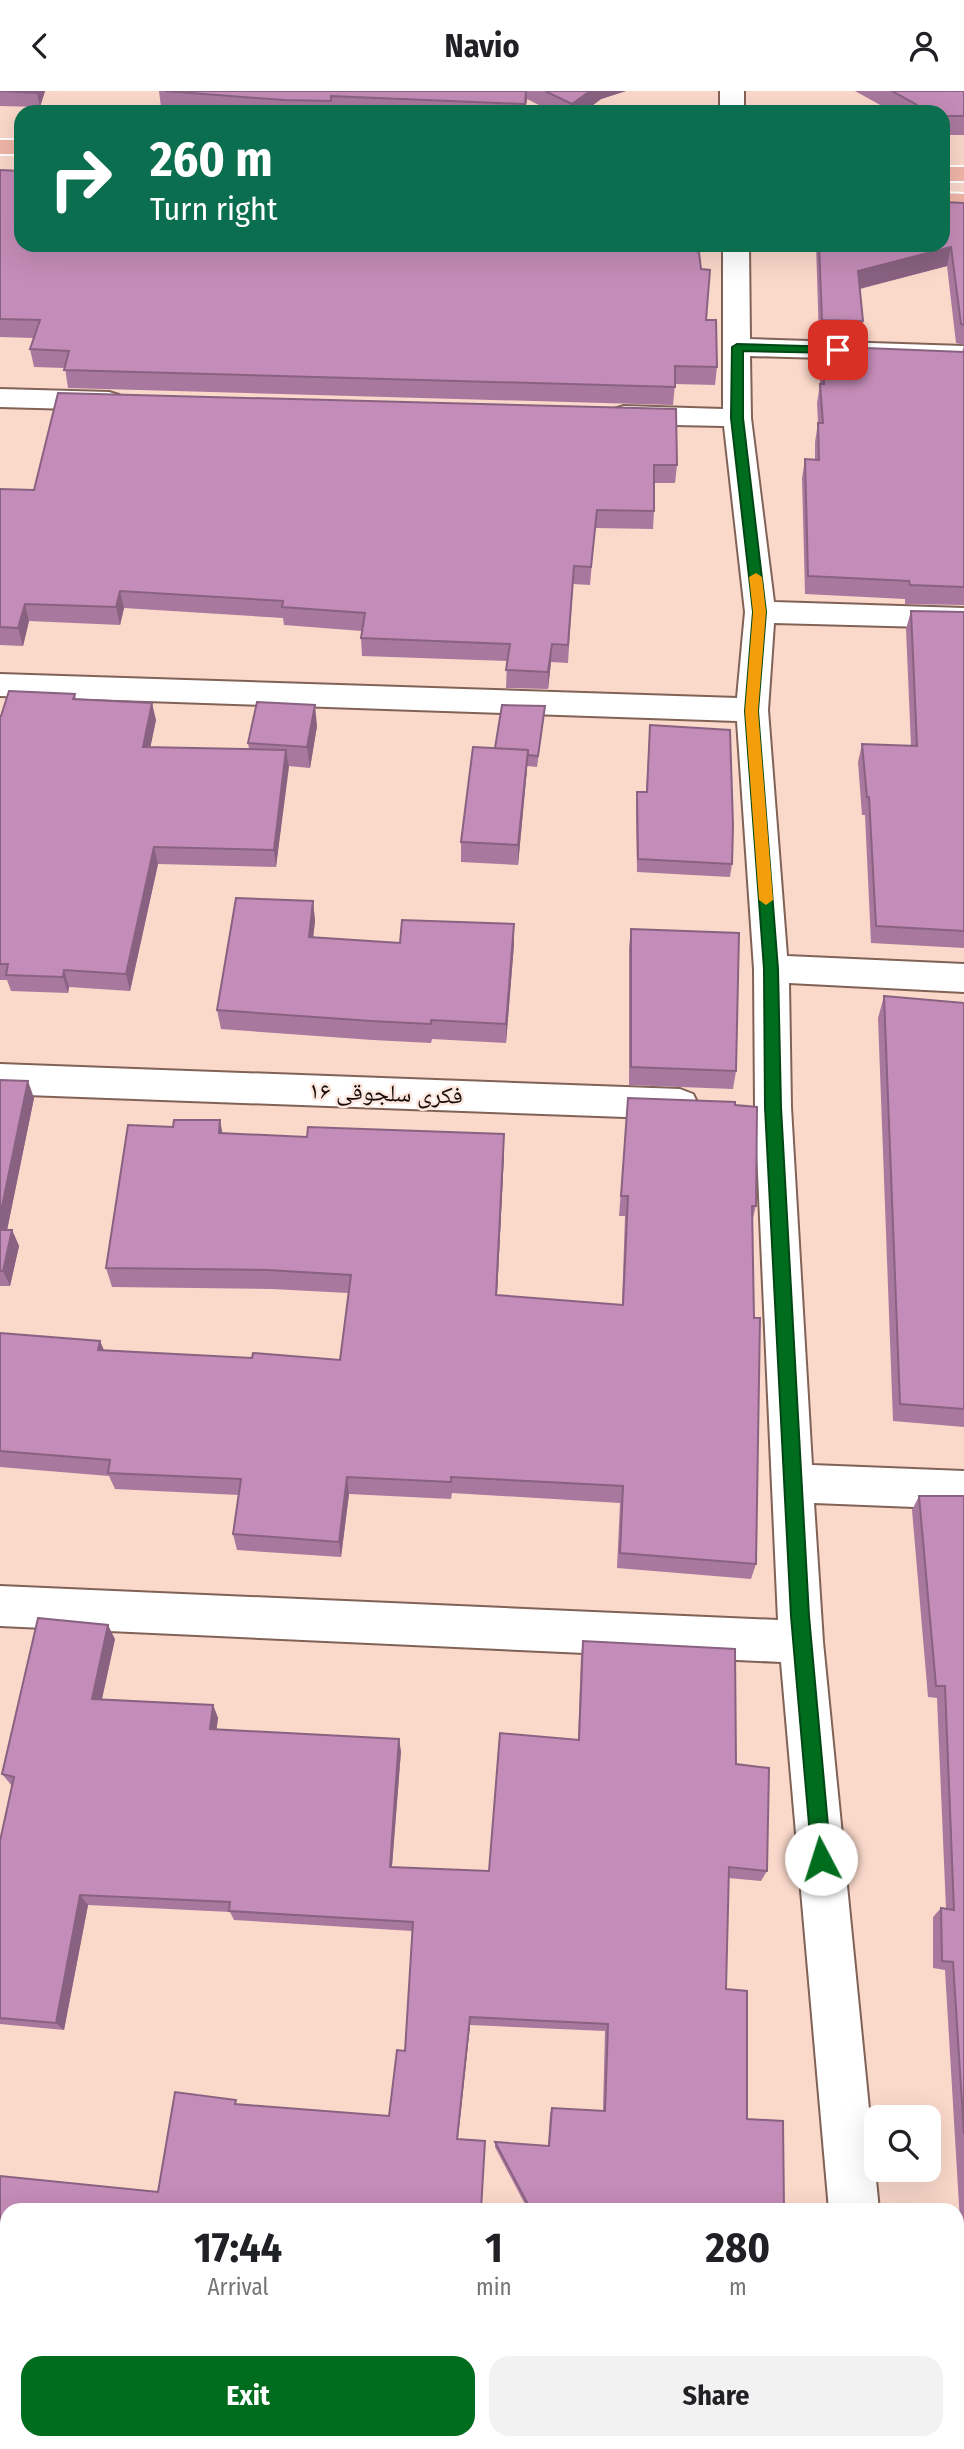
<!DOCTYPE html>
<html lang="en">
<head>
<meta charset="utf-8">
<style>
	body { margin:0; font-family:"Fira Sans Condensed","Noto Naskh Arabic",sans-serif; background:#f2f2f2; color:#202124; height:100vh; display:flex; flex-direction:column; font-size:26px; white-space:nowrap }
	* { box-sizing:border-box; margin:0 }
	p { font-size:23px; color:#757577 }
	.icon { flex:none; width:38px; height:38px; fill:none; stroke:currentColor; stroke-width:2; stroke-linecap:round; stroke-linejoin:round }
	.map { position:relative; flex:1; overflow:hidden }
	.panel { position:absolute; left:0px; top:2112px; width:964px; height:247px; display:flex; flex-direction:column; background:#fff; border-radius:21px 21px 0 0; box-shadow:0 7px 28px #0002 }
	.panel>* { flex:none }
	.banner { position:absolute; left:14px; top:14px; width:936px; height:147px; border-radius:21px; box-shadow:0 7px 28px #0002; background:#0b6e4f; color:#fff; overflow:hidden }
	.tools { position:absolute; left:864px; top:2014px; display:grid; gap:14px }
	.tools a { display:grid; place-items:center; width:77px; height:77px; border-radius:14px; background:#fff; box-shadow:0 7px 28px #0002; font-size:35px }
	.pin { position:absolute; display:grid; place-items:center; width:60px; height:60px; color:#fff; margin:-30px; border-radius:14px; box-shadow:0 4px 10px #0006 }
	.me { position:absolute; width:77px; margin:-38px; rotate:355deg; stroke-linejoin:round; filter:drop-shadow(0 0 5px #0008) }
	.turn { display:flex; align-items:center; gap:24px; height:147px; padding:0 21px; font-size:32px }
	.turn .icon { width:91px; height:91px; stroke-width:2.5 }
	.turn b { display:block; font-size:49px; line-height:60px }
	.eta { display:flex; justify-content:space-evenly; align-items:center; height:119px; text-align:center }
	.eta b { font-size:42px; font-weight:700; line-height:49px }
	.action { display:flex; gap:14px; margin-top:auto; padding:14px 21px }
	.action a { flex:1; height:80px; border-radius:21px; background:#006d1e; color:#fff; font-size:28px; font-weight:700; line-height:80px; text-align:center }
	.action a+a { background:#f2f2f2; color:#202124 }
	header { display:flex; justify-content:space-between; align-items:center; height:91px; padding:0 21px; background:#fff; font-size:32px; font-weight:700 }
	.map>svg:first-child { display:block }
</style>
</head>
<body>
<header><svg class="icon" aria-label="back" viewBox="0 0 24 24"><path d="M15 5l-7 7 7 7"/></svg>Navio<svg class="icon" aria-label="person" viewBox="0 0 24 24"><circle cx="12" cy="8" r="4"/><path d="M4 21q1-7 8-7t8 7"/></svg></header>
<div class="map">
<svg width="964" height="2358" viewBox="0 0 964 2358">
	<rect width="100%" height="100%" fill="#fad8ca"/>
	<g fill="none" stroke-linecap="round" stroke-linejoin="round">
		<g stroke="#806257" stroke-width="4">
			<path id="minor" d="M720,0H744V21H720Z
				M723,154H749L750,248L964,255V271L750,265L751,327L774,511L964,517V537L774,532L768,619L787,865L964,873V901L789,892L791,1016L812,1374L964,1380V1418L814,1412L823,1551L879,2119H829L781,1571L0,1535V1495L778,1529L755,1016L754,878L737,630L0,605V583L737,607L745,521L724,335L624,333L614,330L610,324L614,318L624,315L723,318Z
				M0,298L109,301L119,304L123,310L119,316L109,319L0,316Z
				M0,973L680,998L693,1003L698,1013L693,1023L680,1028L0,1003Z
				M0,2229H7V2281H0Z
				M957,2275L964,2276V2328L957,2327Z
				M846,2352H900V2358H846Z"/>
		</g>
		<g stroke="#fff" stroke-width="4">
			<path id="major" d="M0,49H21V63H0Z
				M943,76H964V90H943Z
				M943,102L964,103V119L943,118Z"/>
		</g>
		<use href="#minor" fill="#fff" fill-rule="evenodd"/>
		<use href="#major" fill="#f0b6a7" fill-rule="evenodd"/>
	</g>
	<path fill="#a9789e" d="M0,0H45L40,16L0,15Z
		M159,0H626L601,8L584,21H553L527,8L525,21H223L161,16Z
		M855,0H964V44H943V21H893Z
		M0,79L706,229L717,276L715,294L675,293L673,314L68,297L65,277L34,276L30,258L33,247L0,246Z
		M964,112V514L905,513V508L805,503L802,387L805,368L815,369V351L818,332L817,312L820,293V270L823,251L866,257L962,261L964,254L956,252L947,175L860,198L863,230L860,249L819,248L816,154H855V158Z
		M58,302L677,374L675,392H654V420L653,438L595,437L590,494L573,493L568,572L551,571L548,598L506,597L507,570L362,565L361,547L362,540L284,534L283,527L124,517L120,534L29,530L23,555L0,554V398L34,399Z
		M911,520L964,521V857L871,852L865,724H862L858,671L862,653L911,655L906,538Z
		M75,603L76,608L156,629L150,656L249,658L248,652L317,635L310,677L288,675L276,776L158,773L130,900L69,896L68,902L11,900L7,889H0V625Z
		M544,626L537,676L527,675L518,774L461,771V751L495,657Z
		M650,634L732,773L730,786L637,781L636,715L637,701H646Z
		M313,810L315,830L313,846L400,852L514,853L506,952L432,948L431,952L373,949L221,938L217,919Z
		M631,838L736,980L733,998L629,994V856Z
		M884,905L964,912V1336L893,1330L878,927Z
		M0,989L34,1007L7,1139H12L19,1155L10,1195H0Z
		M628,1007L735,1014L756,1115L752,1131L756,1473L751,1488L617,1477L620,1412L452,1402L451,1408L349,1403L341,1466L237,1459L233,1443L239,1404L115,1398L109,1385L0,1376V1242L100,1250L104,1259L252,1267L340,1269L348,1202L272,1198L112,1196L106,1177L223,1042L504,1063L497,1204L622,1214L625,1125H619Z
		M919,1405H964V2181H963L945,1879L933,1877V1826L941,1817L946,1818L937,1607L928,1606L912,1419Z
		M115,1548L102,1608L213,1614L218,1627L216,1639L401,1660L392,1776L489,1780L578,1649L581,1564L583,1550L736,1673L767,1780L761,1790L728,1787L726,1898L747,2028L784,2119H528L495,2056V2051L548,2055L550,2023L552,2017L603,2020L605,1940L470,1934L458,2048L481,2119H7V2181H0V2085L158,2101L240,2013L389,2025L405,1960L412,1840L234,1829L230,1821L88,1814L64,1939L0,1933V1750L12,1695L2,1683Z"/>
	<path fill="#896281" d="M37,0H45L40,16L37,2Z
		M526,0L527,8L525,21V13Z
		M590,0H626L601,8L584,21H572V13Z
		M951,156L947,175L854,199L858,180Z
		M120,500L124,517L120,534L116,516Z
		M25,513L29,530L23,555L18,537Z
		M552,553L551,571L548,598V581Z
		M152,612L156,629L147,673L143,656Z
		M315,614L317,635L310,677L307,656Z
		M286,659L289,676L276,776L274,759Z
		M528,659L527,679L518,774V754Z
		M154,756L158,773L130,900L126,883Z
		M313,810L315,830L311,865L309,846Z
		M514,833V853L506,952V933Z
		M64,879L69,896L68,902L63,886Z
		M28,990L34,1007L4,1154L0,1145V1125Z
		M220,1029L224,1050L219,1042Z
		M504,1043V1063L496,1223V1204Z
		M12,1139L19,1155L10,1195L3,1180Z
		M100,1250L107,1268L98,1259Z
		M347,1386L349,1403L341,1466L339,1451Z
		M108,1534L115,1548L99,1621L92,1608Z
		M213,1614L218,1627L215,1651L210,1638Z
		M399,1648L401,1660L391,1786L390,1776Z
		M80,1804L88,1814L64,1939L56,1932Z
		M470,1926V1934L457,2054V2048Z"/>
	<path fill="#c48cb8" stroke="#896281" stroke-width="2" d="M0,0H37V2Z
		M165,0H526L525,13L331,5V10L284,9Z
		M545,0H590L572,13Z
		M892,0H964V25H943V21H918L917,14Z
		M0,79L21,80V154H678L699,161L701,178L710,179L706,229H716L717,276L675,275V296L64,279L69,260L30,258L40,229L0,228Z
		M943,111L964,112V234L961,233L951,156L858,180L863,230L822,229L819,154H855V158L862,154H943Z
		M823,251L866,252V257L964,261V496L910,494L909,490L808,485L805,368L819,369L818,332H823L820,293H824Z
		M58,302L676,318L677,374H654V420L597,419L591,476L574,475L568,554L552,553L548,581L506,579L510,553L361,547L365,522L282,516L283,510L120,500L116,516L25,513L18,537L0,536V398L34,399Z
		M911,520L964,521V840L876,835L869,706H867L862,653L917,655Z
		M9,600L75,603L73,608L152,612L143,656L286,659L274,759L154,756L126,883L64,879L63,886L6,884L8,873H0V625H1Z
		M257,611L315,614L307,656L248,652Z
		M502,614L545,615L538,665L528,664V659L495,657Z
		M650,634L730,639L733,735L732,773L638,768L637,701H647Z
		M473,656L528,659L518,754L461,751Z
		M236,807L313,810L309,846L400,852L402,829L514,833L506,933L431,929V933L371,930L217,919Z
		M631,838L739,842L736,980L631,976Z
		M884,905L964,912V1318L900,1313Z
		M0,989L28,990L0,1125Z
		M628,1007L735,1011V1014L757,1016L756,1115H752L754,1227H760L756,1473L620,1462L623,1395L451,1386V1391L347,1386L339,1451L233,1443L241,1388L108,1382L110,1369L0,1360V1242L100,1250L98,1259L252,1267L253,1262L340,1269L351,1184L268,1179L106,1177L128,1034L173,1036L174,1029H220L219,1042L307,1046L308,1036L504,1043L496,1204L623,1214L628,1105H621Z
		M0,1139H12L3,1180H0Z
		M919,1405H964V2043L953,1871L942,1870L941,1817L954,1819L945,1595H936Z
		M38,1527L108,1534L92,1608L213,1614L210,1638L399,1648L390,1776L489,1780L500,1642L579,1649L583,1550L735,1558L736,1673L769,1677L767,1780L729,1776L726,1898L747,1900V2028L783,2030L784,2119H531L495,2051L549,2055L552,2017L605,2020L608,1933L470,1926L457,2048L485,2050L481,2119H7V2180L0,2179V2085L158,2101L175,2001L236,2009L235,2013L389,2025L397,1959L405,1960L413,1831L229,1820L230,1811L80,1804L56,1932L0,1927V1750L14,1686L2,1683Z"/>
	<path fill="#006d1e" stroke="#004714" stroke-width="2" d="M737,253L838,256L844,259L838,262L743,260V327L766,521L758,620L778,878L781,1016L809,1525L831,1768L828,1774L821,1777L815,1774L812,1768L791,1525L765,1016L764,878L745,620L753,521L731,327L732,256Z"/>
	<path fill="#f59e0b" d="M756,482L762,486L766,521L758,620L773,809L766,814L759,809L745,620L753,521L749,486Z"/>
	<g text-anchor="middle" stroke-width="5" stroke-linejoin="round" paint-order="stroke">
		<g font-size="24" fill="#160b07" stroke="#fde8e0">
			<text transform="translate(386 1002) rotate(2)" y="8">فکری سلجوقی ۱۶</text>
		</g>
	</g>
</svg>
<div class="tools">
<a><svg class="icon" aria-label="search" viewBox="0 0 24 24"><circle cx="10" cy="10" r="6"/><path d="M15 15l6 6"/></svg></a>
</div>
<div class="pin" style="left:838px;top:259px;background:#d93025"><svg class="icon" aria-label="arrive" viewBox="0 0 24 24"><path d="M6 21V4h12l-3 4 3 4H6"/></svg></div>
<svg class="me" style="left:821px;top:1768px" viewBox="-20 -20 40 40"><circle r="19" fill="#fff"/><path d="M0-13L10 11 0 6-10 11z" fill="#006d1e"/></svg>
<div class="banner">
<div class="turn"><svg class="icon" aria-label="right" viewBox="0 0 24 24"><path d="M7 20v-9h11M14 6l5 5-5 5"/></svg><div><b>260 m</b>Turn right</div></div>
</div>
<section class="panel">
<div class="eta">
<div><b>17:44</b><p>Arrival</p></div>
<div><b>1</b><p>min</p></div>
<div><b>280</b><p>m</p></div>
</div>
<div class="action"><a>Exit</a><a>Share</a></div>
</section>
</div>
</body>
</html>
